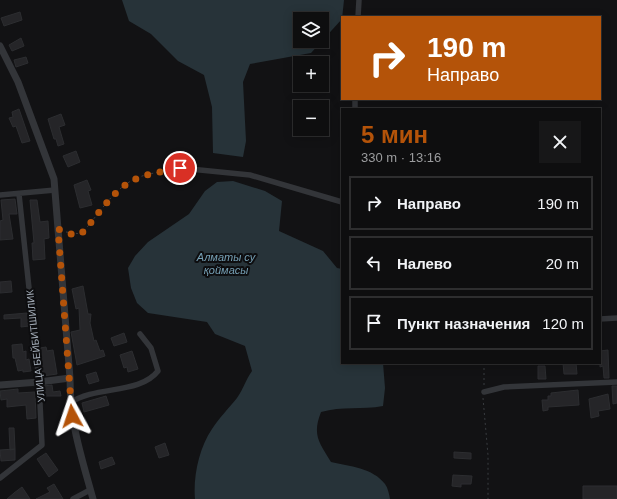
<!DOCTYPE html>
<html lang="ru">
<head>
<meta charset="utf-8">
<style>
	body { margin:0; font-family:Arial,sans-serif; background:#171718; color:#f1f3f6; height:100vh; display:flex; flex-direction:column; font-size:15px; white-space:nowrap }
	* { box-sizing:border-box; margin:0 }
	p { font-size:13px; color:#9b9c9e }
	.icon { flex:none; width:22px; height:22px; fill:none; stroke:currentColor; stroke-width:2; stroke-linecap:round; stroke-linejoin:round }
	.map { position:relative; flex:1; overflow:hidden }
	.drawer { position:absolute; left:341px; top:108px; width:260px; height:256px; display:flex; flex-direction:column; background:#0e0e0f; border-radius:0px; box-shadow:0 2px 10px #0003,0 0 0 1px #2e2e2f }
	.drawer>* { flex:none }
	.top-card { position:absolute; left:341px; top:16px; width:260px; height:84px; border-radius:0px; box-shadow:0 2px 10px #0003,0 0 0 1px #2e2e2f; background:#b45309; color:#fff; overflow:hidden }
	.fabs { position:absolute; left:293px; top:12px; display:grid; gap:8px }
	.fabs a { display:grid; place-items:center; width:36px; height:36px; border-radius:0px; background:#0e0e0f; box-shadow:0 2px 10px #0003,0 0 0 1px #2e2e2f; font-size:20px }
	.pin { position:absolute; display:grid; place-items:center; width:34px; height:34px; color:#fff; margin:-17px; border:2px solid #fff; border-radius:50%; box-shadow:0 1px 4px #0007 }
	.me { position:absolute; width:44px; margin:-22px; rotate:355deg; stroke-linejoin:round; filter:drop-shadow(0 0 3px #0008) }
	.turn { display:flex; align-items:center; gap:14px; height:84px; padding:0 20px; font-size:18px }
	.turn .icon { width:52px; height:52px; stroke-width:2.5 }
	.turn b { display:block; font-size:28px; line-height:34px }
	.round { display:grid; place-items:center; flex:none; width:42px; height:42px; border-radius:0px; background:#171718 }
	.headline { display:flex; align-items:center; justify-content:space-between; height:68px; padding:0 20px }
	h1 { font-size:24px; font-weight:800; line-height:30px; color:#b45309 }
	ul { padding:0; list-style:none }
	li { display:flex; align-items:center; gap:12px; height:54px; margin:0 8px 6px; padding:0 12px; border:2px solid #2e2e2f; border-radius:0px }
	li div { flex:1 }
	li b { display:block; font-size:15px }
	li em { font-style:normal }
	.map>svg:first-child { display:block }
</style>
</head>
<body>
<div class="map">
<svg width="617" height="499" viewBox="0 0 617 499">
	<rect width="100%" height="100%" fill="#121214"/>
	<path fill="#273339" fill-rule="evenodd" d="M122,0H344L342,19L311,53L250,64L243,82L246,141L243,157L213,153L212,107L204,75L178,61L151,34L129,21ZM300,19H322V41H300Z
		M233,181L265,191L282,201L279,231L323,251L337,268L342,269V363H383L385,388L383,406C362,410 342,406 321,412C312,435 319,442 331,462C349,466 373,468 385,484C388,488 389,494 390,499H195C193,477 199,448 212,429C219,418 229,408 237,398C243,390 246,379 252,371L245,346L215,334L207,322L148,313L137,303L131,288L128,268L135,256L148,242L189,214L205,191L217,182Z"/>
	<path fill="#252528" stroke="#2c2d30" d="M20,12L22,20L4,26L1,18Z
		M21,38L24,46L12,51L9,45Z
		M26,57L28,63L16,67L14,60Z
		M19,109L30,141L22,143L16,126L13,127L9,118L13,117L12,112Z
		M61,114L65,125L59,127L64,144L58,146L56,139H54L48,119Z
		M76,151L80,162L68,167L63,156Z
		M87,180L91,190L88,191L92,205L80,208L74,185Z
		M15,199L17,214H9L13,239L0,240V221L3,220L1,200Z
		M30,200H37L40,222L48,221L49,238L44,239L45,259L33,260L32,243H34Z
		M11,281L12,292L0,293V282Z
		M83,286L88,314H91L90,323L94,341L96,340L100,351L103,350L105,356L77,365L71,332L80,330L79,308L76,309L72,289Z
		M27,313L29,326L21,327V318L4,319V315Z
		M124,333L127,342L114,346L111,338Z
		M22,344L23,352L26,351V360L29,359L31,371L23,372V370L18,371L15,358H13L12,345Z
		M46,347L47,351L53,350L57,374L43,376L40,348Z
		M608,350L609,378H604L603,366L600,367V351Z
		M132,351L138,369L128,372L127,367L124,368L120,355Z
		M563,363H576L577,374H564Z
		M538,366H545L546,379H538Z
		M96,372L99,381L89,384L86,375Z
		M52,385L53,392L60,391L61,396H44L43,386Z
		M612,386H617V403L613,404Z
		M18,389V393L35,392L36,418L27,419L26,405L7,407V399L1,400L0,391Z
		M578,390L579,405L548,407V410L543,411L542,400H548V396H551V393Z
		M608,394L610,409L598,411L599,416L591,418L589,399Z
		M106,396L109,405L84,412L82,403Z
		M9,428H14L15,449L10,450Z
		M165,443L169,455L159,458L155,447Z
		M15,449V460L1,461L0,450Z
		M454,452L471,453V459L454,458Z
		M46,453L58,470L49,477L37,459Z
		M112,457L115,464L101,469L99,462Z
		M453,475L472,476L471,484H461V487L452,486Z
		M54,484L63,499H36L50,492L47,488Z
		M583,486H617V499H583Z
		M22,487L30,499H7L14,493Z"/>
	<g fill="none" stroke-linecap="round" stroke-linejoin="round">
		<path stroke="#393c40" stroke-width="1" stroke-dasharray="2 3" stroke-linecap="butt" d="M66,232L81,234C98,216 113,188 137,178C148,173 162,172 173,170
			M484,385V363
			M483,398L488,455V499"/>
		<path stroke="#333539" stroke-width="5.5" d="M358,17L359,0
			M355,99V109
			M180,168L250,175L342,202
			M0,195L55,190
			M600,319L617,318
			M484,392L504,387L617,382
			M70,403C96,385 139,395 158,371L151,348L140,334
			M0,478L42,445L39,382L19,194
			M73,499L90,490"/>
		<path stroke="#333539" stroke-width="7" d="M0,46L18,82L54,179L70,378C70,424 81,455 93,499
			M0,385L39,382L70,378"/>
	</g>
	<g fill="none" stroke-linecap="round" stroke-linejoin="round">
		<path stroke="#b45309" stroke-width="7" stroke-dasharray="0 12.6" d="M72,416L58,229L71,234H81C98,216 113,188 138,178C151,173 166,171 180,168"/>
	</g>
	<g text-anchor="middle" stroke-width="4" stroke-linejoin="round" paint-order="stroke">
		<g font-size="10" fill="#a2abb6" stroke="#0d0d0f">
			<text transform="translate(35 346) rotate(-96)" y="4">УЛИЦА БЕЙБИТШИЛИК</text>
		</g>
		<g font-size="11" font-style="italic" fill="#76a0b5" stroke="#0d0d0f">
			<text x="226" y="261">Алматы су<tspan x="226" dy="13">қоймасы</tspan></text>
		</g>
	</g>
</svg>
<div class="fabs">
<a><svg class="icon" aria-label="layers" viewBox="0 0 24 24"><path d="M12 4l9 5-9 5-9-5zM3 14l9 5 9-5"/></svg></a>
<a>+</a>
<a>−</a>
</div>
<div class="pin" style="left:180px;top:168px;background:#d93025"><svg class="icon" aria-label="arrive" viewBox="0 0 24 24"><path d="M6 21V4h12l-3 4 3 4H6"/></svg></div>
<svg class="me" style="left:72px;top:416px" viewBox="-20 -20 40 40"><path d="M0-17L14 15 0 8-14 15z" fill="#b45309" stroke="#fff" stroke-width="4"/></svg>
<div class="top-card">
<div class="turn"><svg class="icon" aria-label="right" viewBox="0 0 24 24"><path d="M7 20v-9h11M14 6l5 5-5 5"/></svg><div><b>190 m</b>Направо</div></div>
</div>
<section class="drawer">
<div class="headline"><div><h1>5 мин</h1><p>330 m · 13:16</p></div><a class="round"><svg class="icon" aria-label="close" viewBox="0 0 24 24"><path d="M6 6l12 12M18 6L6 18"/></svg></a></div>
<ul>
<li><svg class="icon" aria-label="right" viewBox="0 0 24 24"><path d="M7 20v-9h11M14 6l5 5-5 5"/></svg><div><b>Направо</b></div><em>190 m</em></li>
<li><svg class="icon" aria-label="left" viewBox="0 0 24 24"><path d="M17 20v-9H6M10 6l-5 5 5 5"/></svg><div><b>Налево</b></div><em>20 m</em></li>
<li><svg class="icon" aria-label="arrive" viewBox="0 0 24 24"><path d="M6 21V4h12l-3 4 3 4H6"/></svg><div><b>Пункт назначения</b></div><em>120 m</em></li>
</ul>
</section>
</div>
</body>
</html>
